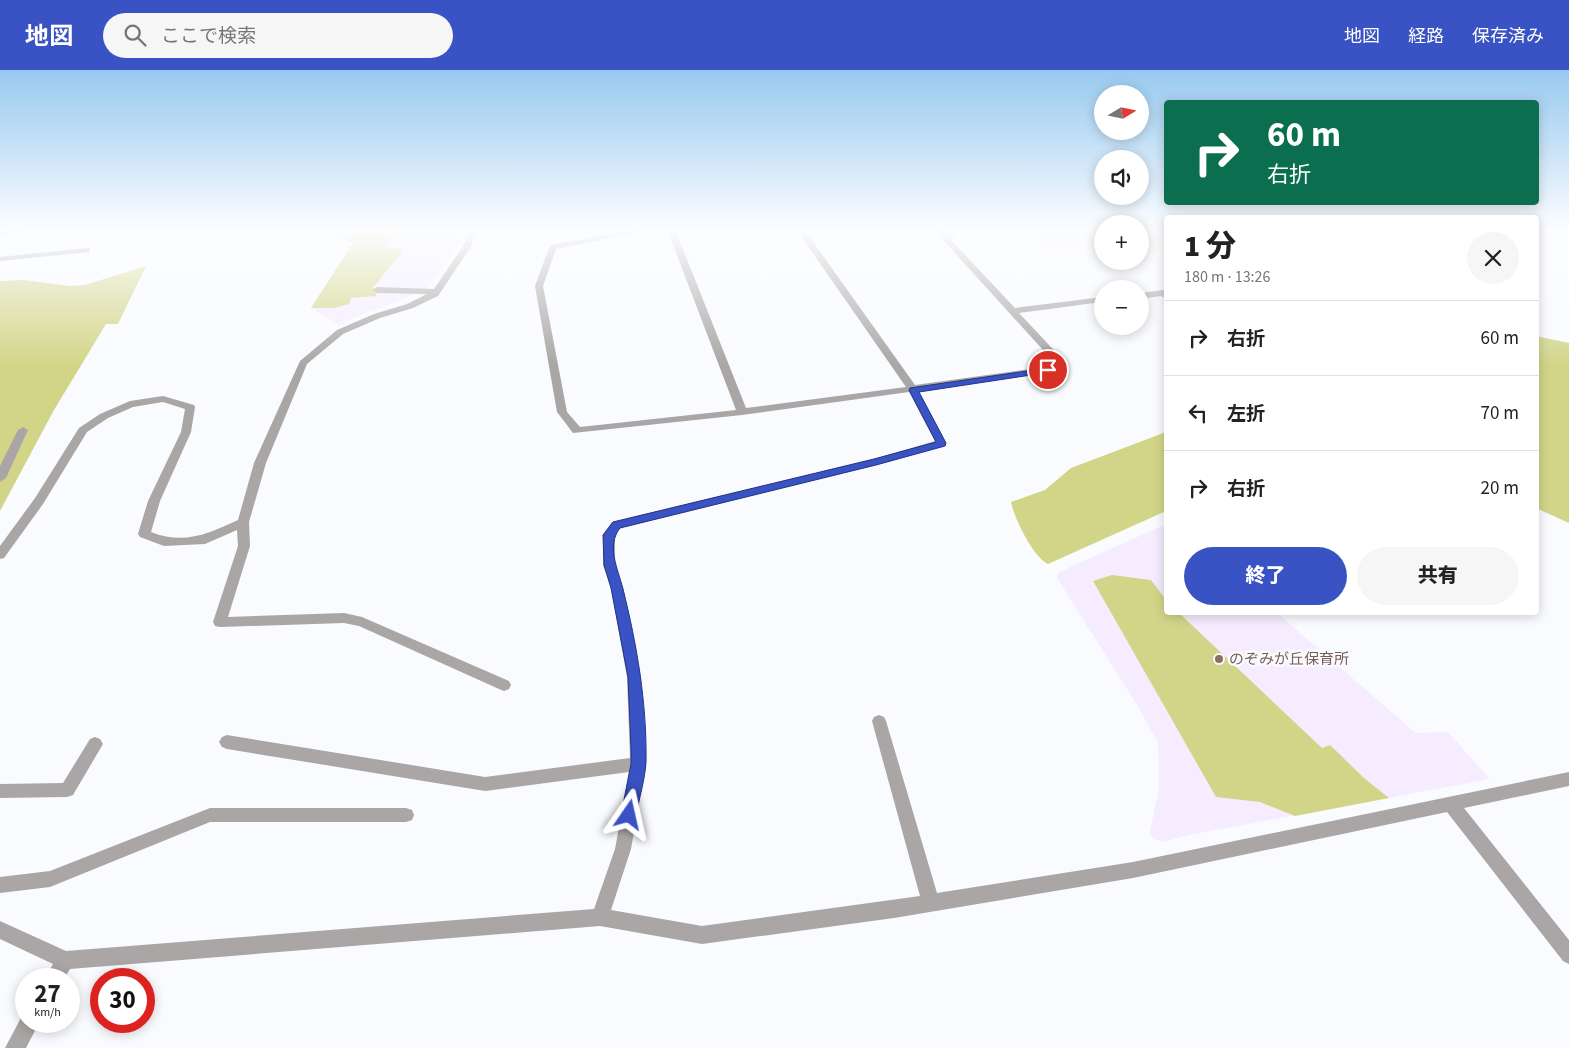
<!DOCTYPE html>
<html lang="ja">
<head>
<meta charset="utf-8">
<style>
	body { margin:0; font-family:"Source Sans 3","Noto Sans JP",sans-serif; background:#f6f6f6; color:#222; height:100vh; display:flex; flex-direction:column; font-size:19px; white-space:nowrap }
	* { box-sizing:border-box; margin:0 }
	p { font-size:16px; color:#767676 }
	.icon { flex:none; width:28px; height:28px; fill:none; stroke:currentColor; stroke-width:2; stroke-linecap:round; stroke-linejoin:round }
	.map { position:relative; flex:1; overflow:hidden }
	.details { position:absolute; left:1164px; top:145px; width:375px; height:400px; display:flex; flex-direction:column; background:#fff; border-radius:5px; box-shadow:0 2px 12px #0003 }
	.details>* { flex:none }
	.guide { position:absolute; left:1164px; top:30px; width:375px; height:105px; border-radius:5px; box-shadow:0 2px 12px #0003; background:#0b6e4f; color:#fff; overflow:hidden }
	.needle { width:32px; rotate:80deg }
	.tools { position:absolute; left:1094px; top:15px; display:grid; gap:10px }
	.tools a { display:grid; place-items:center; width:55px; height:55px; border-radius:50%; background:#fff; box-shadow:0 2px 12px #0003; font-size:25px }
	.speed { position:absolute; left:15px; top:898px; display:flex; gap:10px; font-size:25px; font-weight:700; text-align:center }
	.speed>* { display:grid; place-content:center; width:65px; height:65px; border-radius:50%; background:#fff; box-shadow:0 2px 12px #0003; line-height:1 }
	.speed small { font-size:12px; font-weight:400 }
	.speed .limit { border:8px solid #d22; background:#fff; color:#111 }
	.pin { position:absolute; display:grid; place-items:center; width:42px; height:42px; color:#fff; margin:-21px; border:2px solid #fff; border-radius:50%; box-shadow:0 1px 5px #0007 }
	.me { position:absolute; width:55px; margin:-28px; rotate:11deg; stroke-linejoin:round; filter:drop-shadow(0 0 4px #0008) }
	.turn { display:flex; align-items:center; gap:18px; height:105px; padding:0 20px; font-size:22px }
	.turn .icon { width:65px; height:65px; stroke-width:2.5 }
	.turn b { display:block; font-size:35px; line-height:42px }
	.round { display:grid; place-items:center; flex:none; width:52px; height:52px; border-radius:26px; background:#f6f6f6 }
	.overview { display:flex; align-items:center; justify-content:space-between; height:85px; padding:0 20px }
	h1 { font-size:30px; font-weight:800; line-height:38px }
	.action { display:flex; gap:10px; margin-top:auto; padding:10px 20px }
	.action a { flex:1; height:58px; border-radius:30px; background:#3952c4; color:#fff; font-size:20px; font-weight:800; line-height:58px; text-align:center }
	.action a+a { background:#f6f6f6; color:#222 }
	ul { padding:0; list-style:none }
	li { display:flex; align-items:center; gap:15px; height:75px; padding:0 20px; border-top:1px solid #e0e0e0 }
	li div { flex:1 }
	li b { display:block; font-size:19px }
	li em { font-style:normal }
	header { display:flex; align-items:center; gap:30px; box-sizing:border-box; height:70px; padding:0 25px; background:#3952c4; color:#fff }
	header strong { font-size:24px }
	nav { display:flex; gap:28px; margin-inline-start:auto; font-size:18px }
	.search { width:350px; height:45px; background:#f6f6f6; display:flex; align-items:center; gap:12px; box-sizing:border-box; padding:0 18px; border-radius:28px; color:#767676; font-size:19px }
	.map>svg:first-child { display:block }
</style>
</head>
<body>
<header>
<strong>地図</strong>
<div class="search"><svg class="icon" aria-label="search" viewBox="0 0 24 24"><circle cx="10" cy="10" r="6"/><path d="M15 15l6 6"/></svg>ここで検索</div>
<nav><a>地図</a><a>経路</a><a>保存済み</a></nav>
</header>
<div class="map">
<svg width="1569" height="978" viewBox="0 0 1569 978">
	<rect width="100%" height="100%" fill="#f9fbff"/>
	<path fill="#f5edff" d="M302,159H469L428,218L397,232L367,242L340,255L311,238L353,173L324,165L309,166L301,161Z
		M1030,159H1102V172L1046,177Z
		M1166,454V542L1277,543L1416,663L1448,662L1490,709L1189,765L1163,772L1153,769L1150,762L1159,717L1158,672L1137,635L1057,508L1058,503L1068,498Z"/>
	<path fill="#d2d588" d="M373,159H409L412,163H397L384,178L404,179L373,218L377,220L376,226L351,228L349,234L334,238H311L353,173L337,165Z
		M146,196L118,254H106L54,340L0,441V211L23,210L70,216L85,215Z
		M1536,266L1569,273V453L1536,438Z
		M1166,362V441L1048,494C1033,487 1014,448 1011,432L1045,420L1071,398Z
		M1112,505L1151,510L1166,530V542L1179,543L1322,678L1330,675L1364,708L1389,728L1295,746L1260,732L1216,727L1093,511Z"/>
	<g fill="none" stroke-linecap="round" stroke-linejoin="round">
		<path fill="#a9a6a5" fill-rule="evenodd" d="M16,159H40L0,166V162Z
			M471,159H479L470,178L438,226L413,238L380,248L343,264L307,294L266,393L249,452L250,476L228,547L344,543L362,547L509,611L511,615L509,619L504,621L499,619L359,556L344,553L220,557L215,556L213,552L238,476L237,460L205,474L164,476L140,467L138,464L148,431L181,362L185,339L163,332L133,337L108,348L87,362L43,434L4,488L0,489V476L35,428L79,358L100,344L130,331L163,326L194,335L195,337L191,362L160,431L151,462C184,475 208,464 238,450L254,393L300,291L337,260L374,244L407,234L427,224L377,223L373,220L377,217L434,219L462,178Z
			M637,159H656L556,179L543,216L567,342L580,357L736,340L667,159H675L746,338L906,317L796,159H804L915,315L1045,297L1054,292L933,159H942L947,165L950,159H958L951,170L1015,238L1102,227V232L1019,243L1065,292L1051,302L918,321L946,373L945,375L876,395L620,458L615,465V495L623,518L641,607L646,694L631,779L611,840L702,856L920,826L872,651L874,647L879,645L884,647L886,651L937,823L1133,792L1569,702V716L1464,738L1569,870V894L1563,891L1447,742L1133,808L894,848L702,874L600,856L70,899L64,909H45L53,894L0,869V851L66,881L594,839L615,779L629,702L485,721L227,679L222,677L219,672L222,667L227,665L485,707L630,688L627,607L611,518L603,495V465L612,452L874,389L935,371L909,322L742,345L573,363L557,342L535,216L550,175Z
			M87,178H90V182L0,191V187Z
			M1163,220L1166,221V229L1161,226L1140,229V223Z
			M23,357L28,360L6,408L0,412V396L18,360Z
			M95,667L100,669L103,674L73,725L67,727L0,728V714L63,713L90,669Z
			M210,738H406L412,740L414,745L412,750L406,752H210L50,817L0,823V807L50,801Z
			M26,943V951H40L26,978H5L23,944Z"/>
	</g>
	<linearGradient id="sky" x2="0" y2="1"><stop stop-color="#97c9ef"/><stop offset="0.54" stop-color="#fcfdff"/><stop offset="1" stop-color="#fcfdff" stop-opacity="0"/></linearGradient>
	<rect width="1569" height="296" fill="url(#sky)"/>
	<path fill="#3952c4" stroke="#25357f" d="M1048,298L1053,300L1051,302L919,322L946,373L945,376L876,395L620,458C606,476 618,499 623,519C637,575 647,634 646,692C645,710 639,728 636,745L634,750L629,752L624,750L621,745L631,694V678L628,607L611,518L604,495L603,465L613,452L874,389L936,372L909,320L910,318Z"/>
	<circle fill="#8d6e63" stroke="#f9fbff" stroke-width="2" cx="1219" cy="589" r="5"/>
	<g text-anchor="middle" stroke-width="5" stroke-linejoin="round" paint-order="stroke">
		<g font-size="15" fill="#785e54" stroke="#f9fbff" text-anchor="start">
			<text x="1229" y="594">のぞみが丘保育所</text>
		</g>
	</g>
</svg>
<div class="tools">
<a><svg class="needle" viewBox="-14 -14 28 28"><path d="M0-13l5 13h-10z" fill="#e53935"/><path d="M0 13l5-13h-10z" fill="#767676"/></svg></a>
<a><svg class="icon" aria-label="sound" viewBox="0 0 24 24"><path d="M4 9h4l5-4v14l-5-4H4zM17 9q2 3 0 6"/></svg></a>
<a>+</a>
<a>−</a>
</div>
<div class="speed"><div>27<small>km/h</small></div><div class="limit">30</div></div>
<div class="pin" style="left:1048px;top:300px;background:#d93025"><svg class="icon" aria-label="arrive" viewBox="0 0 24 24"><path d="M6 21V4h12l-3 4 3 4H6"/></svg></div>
<svg class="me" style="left:629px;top:745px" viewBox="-20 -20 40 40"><path d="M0-17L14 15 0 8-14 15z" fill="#3952c4" stroke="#fff" stroke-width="4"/></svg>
<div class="guide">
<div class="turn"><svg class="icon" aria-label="right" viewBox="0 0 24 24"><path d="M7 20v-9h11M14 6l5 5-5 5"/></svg><div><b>60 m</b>右折</div></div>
</div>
<section class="details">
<div class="overview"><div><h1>1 分</h1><p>180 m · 13:26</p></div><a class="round"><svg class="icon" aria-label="close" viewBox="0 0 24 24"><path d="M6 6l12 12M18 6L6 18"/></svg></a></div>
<ul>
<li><svg class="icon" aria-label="right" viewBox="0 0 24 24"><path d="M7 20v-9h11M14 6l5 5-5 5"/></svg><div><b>右折</b></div><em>60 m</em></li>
<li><svg class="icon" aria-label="left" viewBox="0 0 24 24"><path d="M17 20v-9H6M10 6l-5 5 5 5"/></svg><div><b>左折</b></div><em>70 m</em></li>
<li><svg class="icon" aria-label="right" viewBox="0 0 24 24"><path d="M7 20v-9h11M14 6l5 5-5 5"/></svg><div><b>右折</b></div><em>20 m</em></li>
</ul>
<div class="action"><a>終了</a><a>共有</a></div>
</section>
</div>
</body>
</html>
